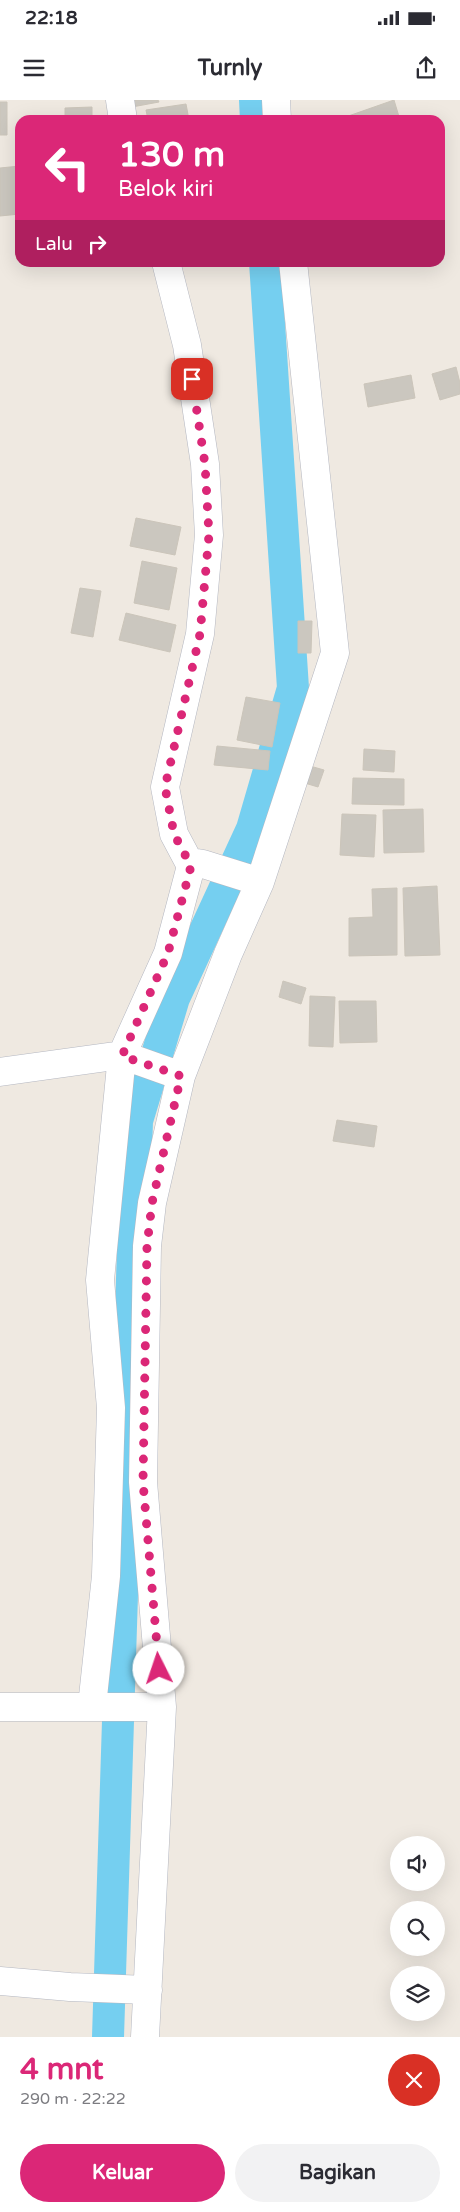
<!DOCTYPE html>
<html lang="id">
<head>
<meta charset="utf-8">
<style>
	body { margin:0; font-family:"Varela Round",sans-serif; background:#f2f2f3; color:#2b2b33; height:100vh; display:flex; flex-direction:column; font-size:19px; white-space:nowrap }
	* { box-sizing:border-box; margin:0 }
	p { font-size:16px; color:#7c7c81 }
	.icon { flex:none; width:28px; height:28px; fill:none; stroke:currentColor; stroke-width:2; stroke-linecap:round; stroke-linejoin:round }
	.map { position:relative; height:1937px; overflow:hidden }
	.drawer { display:flex; flex-direction:column; background:#fff; flex:1 }
	.drawer>* { flex:none }
	.banner { position:absolute; left:15px; top:15px; width:430px; height:152px; border-radius:15px; box-shadow:0 5px 20px #0002; background:#db2777; color:#fff; overflow:hidden }
	.buttons { position:absolute; left:390px; top:1736px; display:grid; gap:10px }
	.buttons a { display:grid; place-items:center; width:55px; height:55px; border-radius:50%; background:#fff; box-shadow:0 5px 20px #0002; font-size:25px }
	.pin { position:absolute; display:grid; place-items:center; width:42px; height:42px; color:#fff; margin:-21px; border-radius:10px; box-shadow:0 2px 8px #0006 }
	.me { position:absolute; width:55px; margin:-28px; rotate:356deg; stroke-linejoin:round; filter:drop-shadow(0 0 4px #0008) }
	.turn { display:flex; align-items:center; gap:18px; height:105px; padding:0 20px; font-size:22px }
	.turn .icon { width:65px; height:65px; stroke-width:2.5 }
	.turn b { display:block; font-size:35px; line-height:42px }
	.then { display:flex; align-items:center; height:48px; padding:0 20px; background:#0003; gap:10px; font-size:19px }
	.round { display:grid; place-items:center; flex:none; width:52px; height:52px; border-radius:26px; background:#f2f2f3 }
	.overview { display:flex; align-items:center; justify-content:space-between; height:85px; padding:0 20px }
	h1 { font-size:30px; font-weight:700; line-height:38px; color:#db2777 }
	.cta { display:flex; gap:10px; margin-top:auto; padding:10px 20px }
	.cta a { flex:1; height:58px; border-radius:30px; background:#db2777; color:#fff; font-size:20px; font-weight:700; line-height:58px; text-align:center }
	.cta a+a { background:#f2f2f3; color:#2b2b33 }
	.status { display:flex; justify-content:space-between; align-items:center; height:35px; padding:0 25px; background:#fff; direction:ltr }
	.status svg { height:14px; fill:currentColor }
	header { display:flex; justify-content:space-between; align-items:center; height:65px; padding:0 20px; background:#fff; font-size:22px; font-weight:700 }
	.map>svg:first-child { display:block }
</style>
</head>
<body>
<div class="status"><b>22:18</b><svg viewBox="0 0 49 12"><path d="M0 12V9h3v3zM5 12V6h3v6zM10 12V3h3v9zM15 12V0h3v12zM26 1h20v11H26zM47 4h2v5h-2z"/></svg></div>
<header><svg class="icon" aria-label="menu" viewBox="0 0 24 24"><path d="M4 6h16M4 12h16M4 18h16"/></svg>Turnly<svg class="icon" aria-label="share" viewBox="0 0 24 24"><path d="M12 15V3M7 8l5-5 5 5M5 13v7h14v-7"/></svg></header>
<div class="map">
<svg width="460" height="1937" viewBox="0 0 460 1937">
	<rect width="100%" height="100%" fill="#efe9e1"/>
	<g fill="none" stroke-linecap="round" stroke-linejoin="round">
		<path stroke="#75cff0" stroke-width="32" d="M255,0L256,20
			M108,1937L137,1021L174,898L252,729L293,588L265,162"/>
	</g>
	<path fill="#cbc7bf" stroke="#cbc5ba" d="M131,0H158L159,2L132,7Z
		M394,0L400,20H337Z
		M0,2H7V35H0Z
		M186,4L189,20H148L146,10Z
		M92,7V20H65V8Z
		M20,66V114L0,116V68Z
		M456,267L460,283V294L440,300L432,274Z
		M411,275L415,298L368,307L364,284Z
		M136,418L181,427L175,455L130,446Z
		M142,461L177,468L169,510L134,503Z
		M80,488L101,491L93,537L71,533Z
		M126,513L176,525L170,552L119,540Z
		M298,521H312L311,553H298Z
		M246,597L280,603L272,647L237,640Z
		M217,646L270,651L268,670L214,665Z
		M364,649L395,651L394,672L363,670Z
		M303,664L324,670L318,687L298,681Z
		M353,678L404,679V705L352,704Z
		M423,709L424,752L384,753L383,710Z
		M342,714L376,715L374,757L340,755Z
		M437,786L440,855L405,856L403,788Z
		M397,788V855L349,856V818L373,817L372,789Z
		M283,881L306,888L301,904L279,897Z
		M310,896L335,897L333,947L309,946Z
		M339,901H376L377,942L340,943Z
		M337,1020L377,1026L374,1047L333,1041Z"/>
	<g fill="none" stroke-linecap="round" stroke-linejoin="round">
		<g stroke="#b4b7c1" stroke-width="29">
			<path id="minor" d="M120,0L123,20
				M276,0L277,20
				M166,162L187,245L205,364L209,435L200,534L165,687L174,734L191,766
				M0,972L122,955L181,976
				M92,1606L106,1476L111,1308L100,1180L122,955L168,853L191,766L197,763L203,764L260,782
				M0,1607H162
				M0,1881L70,1887L148,1890
				M145,1937L162,1607L143,1382L147,1146L152,1103L181,976L228,854L260,782L335,553L293,162"/>
		</g>
		<use href="#minor" stroke="#fff" stroke-width="28"/>
	</g>
	<g fill="none" stroke-linecap="round" stroke-linejoin="round">
		<path stroke="#db2777" stroke-width="9" stroke-dasharray="0 16.2" d="M159,1569L143,1382L147,1146L152,1103L181,976L122,956L168,853L191,766L174,734L165,687L200,534L209,435L205,364L192,279"/>
	</g>
</svg>
<div class="buttons">
<a><svg class="icon" aria-label="sound" viewBox="0 0 24 24"><path d="M4 9h4l5-4v14l-5-4H4zM17 9q2 3 0 6"/></svg></a>
<a><svg class="icon" aria-label="search" viewBox="0 0 24 24"><circle cx="10" cy="10" r="6"/><path d="M15 15l6 6"/></svg></a>
<a><svg class="icon" aria-label="layers" viewBox="0 0 24 24"><path d="M12 4l9 5-9 5-9-5zM3 14l9 5 9-5"/></svg></a>
</div>
<div class="pin" style="left:192px;top:279px;background:#d93025"><svg class="icon" aria-label="arrive" viewBox="0 0 24 24"><path d="M6 21V4h12l-3 4 3 4H6"/></svg></div>
<svg class="me" style="left:159px;top:1569px" viewBox="-20 -20 40 40"><circle r="19" fill="#fff"/><path d="M0-13L10 11 0 6-10 11z" fill="#db2777"/></svg>
<div class="banner">
<div class="turn"><svg class="icon" aria-label="left" viewBox="0 0 24 24"><path d="M17 20v-9H6M10 6l-5 5 5 5"/></svg><div><b>130 m</b>Belok kiri</div></div>
<div class="then">Lalu<svg class="icon" aria-label="right" viewBox="0 0 24 24"><path d="M7 20v-9h11M14 6l5 5-5 5"/></svg></div>
</div>
</div>
<section class="drawer">
<div class="overview"><div><h1>4 mnt</h1><p>290 m · 22:22</p></div><a class="round" style="background:#d93025;color:#fff"><svg class="icon" aria-label="close" viewBox="0 0 24 24"><path d="M6 6l12 12M18 6L6 18"/></svg></a></div>
<div class="cta"><a>Keluar</a><a>Bagikan</a></div>
</section>
</body>
</html>
